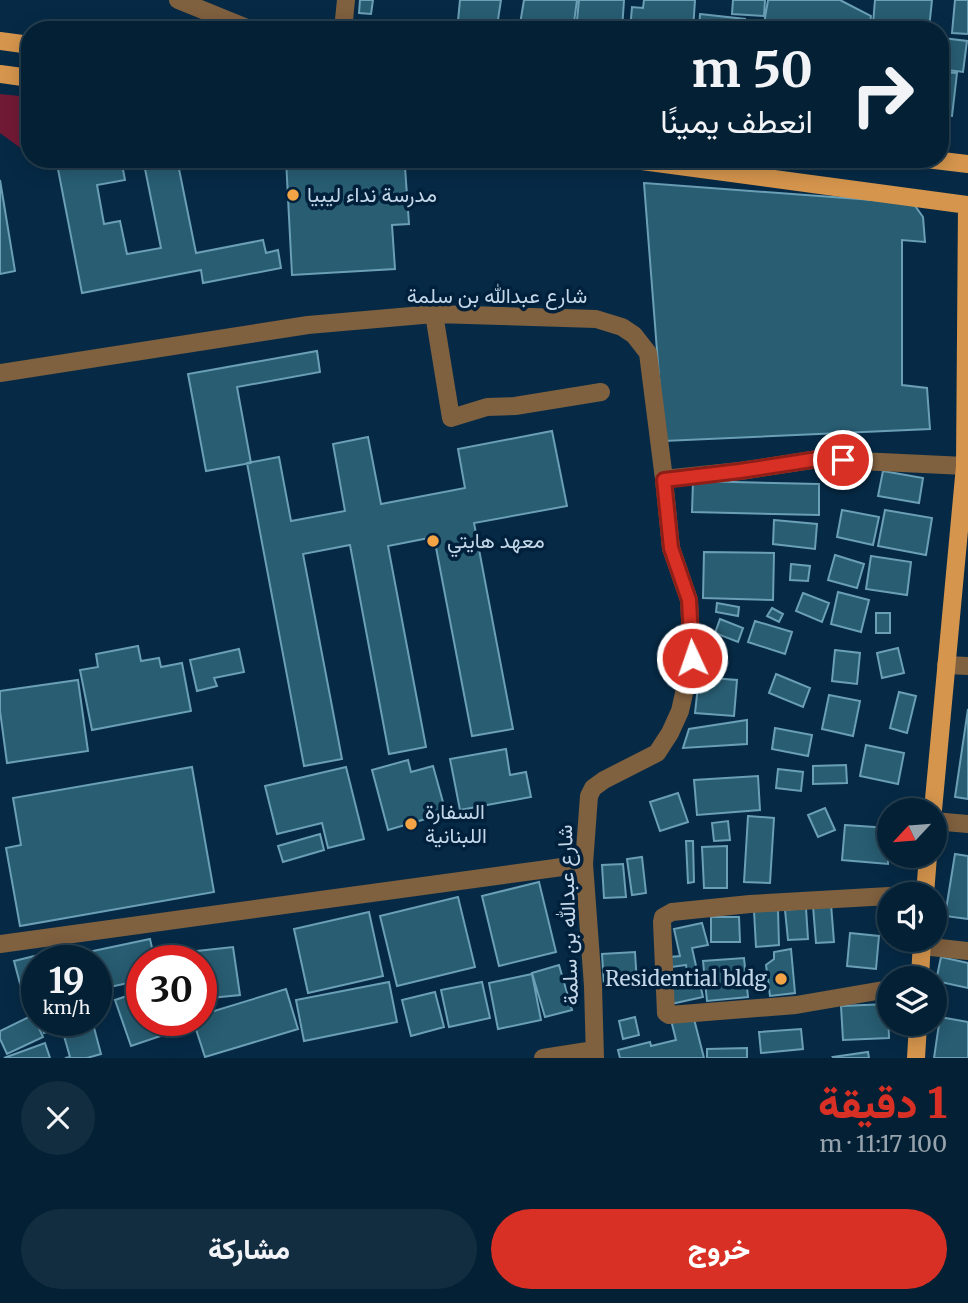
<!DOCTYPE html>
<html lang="ar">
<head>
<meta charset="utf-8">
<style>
	body { margin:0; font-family:Merriweather,Vazirmatn,serif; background:#122d40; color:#f1f3f6; direction:rtl; height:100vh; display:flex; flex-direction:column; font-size:26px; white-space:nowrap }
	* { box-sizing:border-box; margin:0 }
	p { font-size:23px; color:#97a3ac }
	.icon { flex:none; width:38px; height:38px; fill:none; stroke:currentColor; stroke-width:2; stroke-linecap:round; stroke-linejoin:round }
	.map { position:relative; height:1058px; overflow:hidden; direction:ltr }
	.details { display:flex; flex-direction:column; background:#042034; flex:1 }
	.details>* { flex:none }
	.banner { position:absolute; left:21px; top:21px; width:928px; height:147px; border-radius:28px; box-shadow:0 4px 18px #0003,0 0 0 2px #253e4f; direction:rtl; background:#042034; color:#f1f3f6; overflow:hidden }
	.needle { width:46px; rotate:244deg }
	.tools { position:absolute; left:877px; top:798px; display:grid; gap:14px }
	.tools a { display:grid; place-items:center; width:70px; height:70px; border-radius:50%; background:#042034; box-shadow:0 4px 18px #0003,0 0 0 2px #253e4f; font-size:35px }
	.speed { position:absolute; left:21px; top:945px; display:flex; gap:14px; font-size:35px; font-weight:700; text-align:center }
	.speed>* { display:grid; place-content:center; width:91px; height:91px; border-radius:50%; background:#042034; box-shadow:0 4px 18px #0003,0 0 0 2px #253e4f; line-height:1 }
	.speed small { font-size:18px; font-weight:400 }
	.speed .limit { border:10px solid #d22; background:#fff; color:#111 }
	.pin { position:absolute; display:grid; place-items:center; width:60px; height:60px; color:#fff; margin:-30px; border:4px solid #fff; border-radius:50%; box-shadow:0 2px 7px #0007 }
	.me { position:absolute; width:77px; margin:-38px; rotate:357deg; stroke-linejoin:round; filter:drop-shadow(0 0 5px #0008) }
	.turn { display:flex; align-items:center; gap:24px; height:147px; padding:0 21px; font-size:32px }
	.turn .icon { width:91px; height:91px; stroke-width:2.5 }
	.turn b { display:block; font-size:49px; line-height:60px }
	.round { display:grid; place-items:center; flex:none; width:74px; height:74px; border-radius:37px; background:#122d40 }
	.summary { display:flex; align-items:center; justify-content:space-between; height:119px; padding:0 21px }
	h1 { font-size:42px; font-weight:800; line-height:52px; color:#d93025 }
	.action { display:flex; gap:14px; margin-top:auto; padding:14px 21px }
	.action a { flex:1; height:80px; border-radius:42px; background:#d93025; color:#fff; font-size:28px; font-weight:800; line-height:80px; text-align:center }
	.action a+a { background:#122d40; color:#f1f3f6 }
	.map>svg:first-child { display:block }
</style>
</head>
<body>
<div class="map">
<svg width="968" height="1058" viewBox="0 0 968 1058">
	<rect width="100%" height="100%" fill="#062a46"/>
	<path fill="#711a35" d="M0,94L30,97V159L26,152L0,133Z"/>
	<path fill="#285d72" stroke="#6a9fb6" stroke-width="2" d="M360,0H373L371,14L359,13Z
		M460,0H501L497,26L458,21Z
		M524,0H577L573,30H519Z
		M579,0H624L622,30H576Z
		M644,0H695L693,30H630L632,7L643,8Z
		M733,0H765L764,16L732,14Z
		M768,0H840L871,16L869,30H763Z
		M875,0H932L929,29L873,24Z
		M955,0H968V34L952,33Z
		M700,14L745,19L744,30H699Z
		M943,38L967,41L963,72L940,69Z
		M941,72L957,73L952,116L940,115Z
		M82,159H121L125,180L97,185L104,224L120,221L127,254L161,248L143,159H177L196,253L263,240L266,253L278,250L281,268L203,283L201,270L82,293L57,164Z
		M286,159H390L391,168L405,167L409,224L392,225L395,269L292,275Z
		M0,180L15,271L0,274Z
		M644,183L913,203L923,217L925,242L902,240V385L927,388L930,429L664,441Z
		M317,351L320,372L237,387L251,463L206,471L188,374Z
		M552,431L567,506L474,523L513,729L472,736L434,537L388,546L426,747L389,754L350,545L303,554L342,759L304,766L247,463L279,457L291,521L345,511L333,444L368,437L381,504L465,488L458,449Z
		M883,471L923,478L919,503L878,496Z
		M693,481L819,484V515L692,512Z
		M842,510L879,517L873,545L837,537Z
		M885,510L932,518L926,555L878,546Z
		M774,520L817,524L815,549L773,544Z
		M704,552L774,553L773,600L703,598Z
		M835,555L864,564L857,588L828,580Z
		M871,556L911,562L907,595L866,589Z
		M791,564L810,566L808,581L790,580Z
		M838,592L869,600L861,632L831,624Z
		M803,593L829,603L822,622L796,611Z
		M717,603L739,607L738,616L716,612Z
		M772,608L783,614L779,622L767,616Z
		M876,613H890V633H876Z
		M720,619L743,628L738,642L715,633Z
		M755,621L792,632L785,654L748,642Z
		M138,646L141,661L159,658L161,667L182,663L191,711L92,730L80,670L98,667L96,654Z
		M898,648L904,673L882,678L877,653Z
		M239,649L244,672L214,678L217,686L197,691L190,660Z
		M835,650L860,653L857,684L832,681Z
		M776,674L810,688L803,707L769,693Z
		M699,677L737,680L734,716L695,713Z
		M78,680L88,751L7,763L0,711V691Z
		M899,692L916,696L907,733L890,728Z
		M829,695L860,701L853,736L822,729Z
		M968,709V799L955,797Z
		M747,720V744L683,748L689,729Z
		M775,728L812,735L808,756L772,749Z
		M866,745L904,753L898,784L860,776Z
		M506,749L510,775L526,772L531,797L460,810L450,759Z
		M408,760L411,772L433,766L446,813L388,830L372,770Z
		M846,765L847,783L813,784V766Z
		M192,767L214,892L20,926L6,848L21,845L13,798Z
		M346,767L364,839L328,848L322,823L277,834L265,786Z
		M778,769L803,772L801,791L776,788Z
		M758,776L760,810L697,815L694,780Z
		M678,793L688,822L660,831L650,802Z
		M825,808L835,830L818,837L808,815Z
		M748,816L774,818L770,883L744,882Z
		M728,821L730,840L714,841L712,823Z
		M845,825L889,828L888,864L842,860Z
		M320,834L324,850L283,862L278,846Z
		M686,841H693L694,882L688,883Z
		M727,846V888H704L702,847Z
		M955,854L968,856V919L945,916Z
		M642,857L646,893L632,895L627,859Z
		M623,864L626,897L604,898L602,865Z
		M539,882L556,952L499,966L482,896Z
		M458,897L475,967L397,986L380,916Z
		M831,904L834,942L816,943L813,906Z
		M806,908L808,939L788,940L785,910Z
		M778,910L779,945L756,947L754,911Z
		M369,912L383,976L308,993L294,929Z
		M711,917H739L740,942H711Z
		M702,923L708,945L692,948L703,997L671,1004L668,988L689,983L686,965L672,967L670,957L680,956L674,929Z
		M850,933L879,936L876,969L847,966Z
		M150,939L155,961H142V980L96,990V961H76L74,955Z
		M233,947L240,995L201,999V961H189L188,952Z
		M67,948L70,961H37L36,1012L32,994L23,995L14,961Z
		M791,949L795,993L770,996L766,965L774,959V952Z
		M635,952L637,984L604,985L602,954Z
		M941,957L968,963V988L936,981Z
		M744,958L748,997L707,1001L703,961Z
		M559,965L572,1010L545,1017L532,973Z
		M532,974L541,1020L498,1029L489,983Z
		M389,982L397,1022L304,1041L296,1000Z
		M482,982L490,1018L449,1027L441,990Z
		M286,989L298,1029L205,1057L193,1020H201V1015Z
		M142,991V1020H175L178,1030L131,1046L115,1000Z
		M435,992L444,1027L411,1036L402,1000Z
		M888,1004L889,1038L843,1040L841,1006Z
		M33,1015L43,1037L7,1054L0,1039V1031Z
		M693,1015L704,1058H620L618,1050L650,1042L651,1046L676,1040L671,1020Z
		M635,1017L639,1035L623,1039L619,1021Z
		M940,1017L968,1022V1058H934Z
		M46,1020H56L59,1028L44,1033L40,1023Z
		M67,1020H92L101,1054L87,1058H65L70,1057L60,1022Z
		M801,1029L803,1049L761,1053L759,1032Z
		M45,1043L50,1058H4Z
		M747,1048V1058H707V1049Z
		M868,1052L869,1058H834L833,1057Z"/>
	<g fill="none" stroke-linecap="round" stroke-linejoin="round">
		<path stroke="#7f603f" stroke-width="18" d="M178,0L252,30
			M343,30L346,0
			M434,314L451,418L487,407L515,406L601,392
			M0,373L308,325L434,314L596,319L622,327L634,335L648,353L664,479L671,548L689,600L692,658L680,711L670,733L657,753L604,780L593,788L589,796L584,864L593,986L595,1058
			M664,479L740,471L818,459L965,466
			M946,665L968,666
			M934,821L968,824
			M909,894L925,893
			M889,896L750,904L672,912L663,917L662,922L666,1013L669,1015L796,1005L889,989
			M0,944L584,864
			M922,946L968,951
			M543,1058L594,1050"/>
		<path stroke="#d5954d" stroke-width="18" d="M0,41L30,45
			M0,74L30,78
			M627,159L968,205
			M926,159L968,164
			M933,810L965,466L967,205
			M925,894L928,856
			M920,978L922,940
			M916,1058L918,1024"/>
	</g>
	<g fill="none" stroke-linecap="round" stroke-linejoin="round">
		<g stroke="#8d1f18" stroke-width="18">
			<path id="route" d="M692,658L689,600L671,548L664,480L740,471L818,459L843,460"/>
		</g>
		<use href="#route" stroke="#d93025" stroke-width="12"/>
	</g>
	<g fill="#f4a444" stroke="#00203b" stroke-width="2.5">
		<circle cx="293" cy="195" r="7"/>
		<circle cx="433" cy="541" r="7"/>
		<circle cx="411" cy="824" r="7"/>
		<circle cx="781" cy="979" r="7"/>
	</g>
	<g text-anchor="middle" stroke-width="7" stroke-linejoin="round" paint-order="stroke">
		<g font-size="21" fill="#c4d7e9" stroke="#00203b" text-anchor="start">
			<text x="307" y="202">مدرسة نداء ليبيا</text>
			<text x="447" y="548">معهد هايتي</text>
			<text x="425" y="819">السفارة<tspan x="425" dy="24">اللبنانية</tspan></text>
			<text x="767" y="986" text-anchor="end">Residential bldg</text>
		</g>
		<g font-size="21" fill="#c4d7e9" stroke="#00203b">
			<text x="497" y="303">شارع عبدالله بن سلمة</text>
			<text transform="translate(568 915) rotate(-92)" y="7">شارع عبدالله بن سلمة</text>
		</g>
	</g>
</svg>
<div class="tools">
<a><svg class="needle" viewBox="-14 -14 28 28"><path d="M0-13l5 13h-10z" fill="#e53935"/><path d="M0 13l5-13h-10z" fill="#97a3ac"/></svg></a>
<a><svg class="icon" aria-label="sound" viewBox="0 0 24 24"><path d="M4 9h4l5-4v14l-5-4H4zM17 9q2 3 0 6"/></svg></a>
<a><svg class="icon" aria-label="layers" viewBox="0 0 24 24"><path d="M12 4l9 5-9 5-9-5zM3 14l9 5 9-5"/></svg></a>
</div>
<div class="speed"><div>19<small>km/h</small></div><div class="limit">30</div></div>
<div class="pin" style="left:843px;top:460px;background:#d93025"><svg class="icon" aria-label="arrive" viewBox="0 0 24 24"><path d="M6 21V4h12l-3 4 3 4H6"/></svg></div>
<svg class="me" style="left:692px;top:658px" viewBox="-20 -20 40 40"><circle r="17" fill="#d93025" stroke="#fff" stroke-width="3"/><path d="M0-11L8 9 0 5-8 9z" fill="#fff"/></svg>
<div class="banner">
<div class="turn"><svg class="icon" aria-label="right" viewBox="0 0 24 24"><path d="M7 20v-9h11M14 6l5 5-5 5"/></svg><div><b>50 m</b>انعطف يمينًا</div></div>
</div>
</div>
<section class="details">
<div class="summary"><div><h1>1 دقيقة</h1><p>100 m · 11:17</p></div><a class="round"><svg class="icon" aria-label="close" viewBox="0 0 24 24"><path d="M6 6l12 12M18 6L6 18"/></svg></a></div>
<div class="action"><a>خروج</a><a>مشاركة</a></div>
</section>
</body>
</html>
